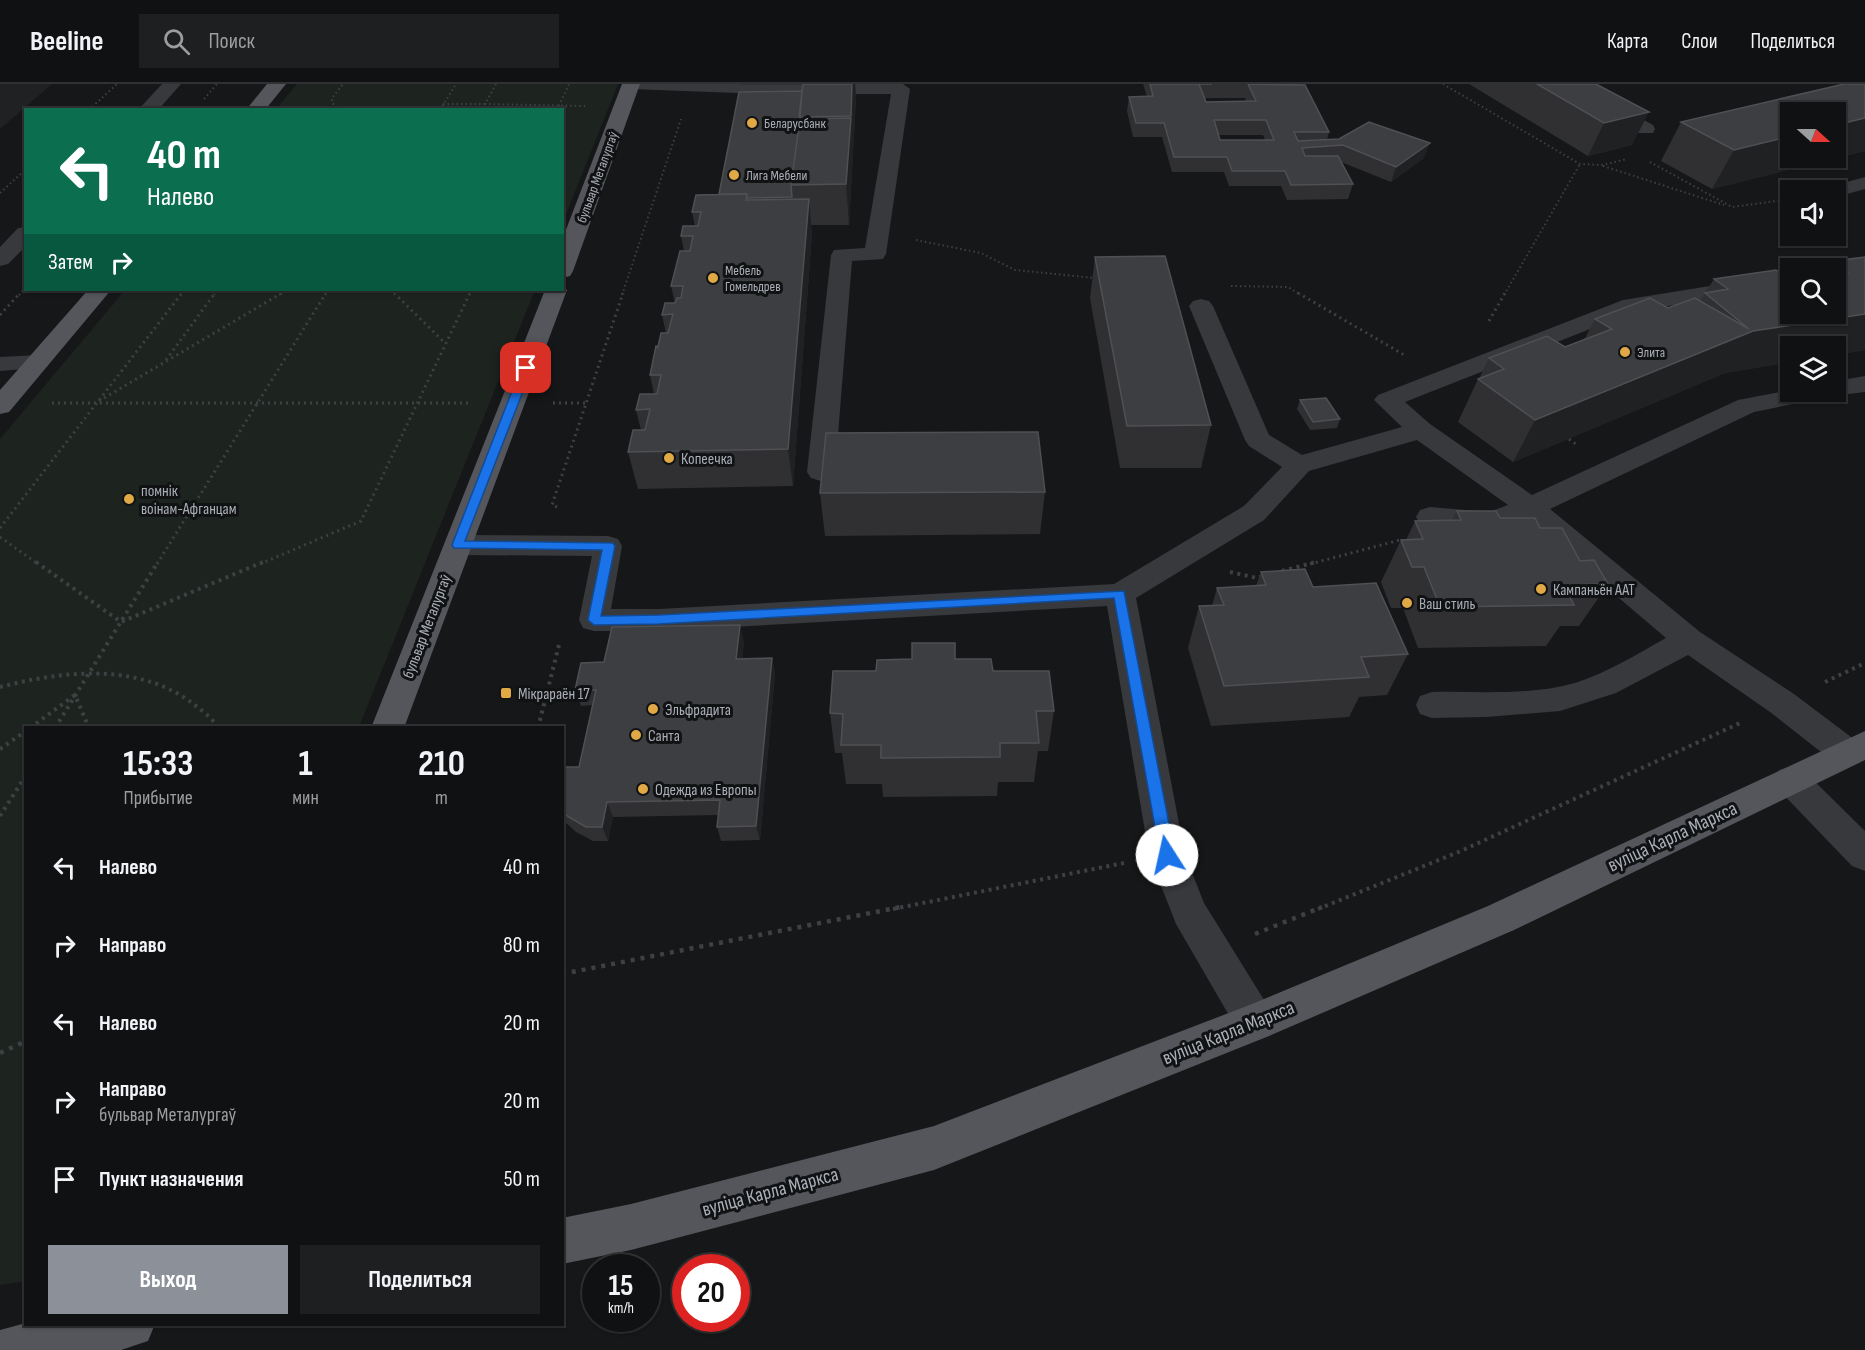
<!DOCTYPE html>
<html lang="ru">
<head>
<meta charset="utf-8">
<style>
	body { margin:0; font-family:"Sofia Sans Condensed",sans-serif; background:#1e1f20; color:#f1f3f6; height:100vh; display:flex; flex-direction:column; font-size:22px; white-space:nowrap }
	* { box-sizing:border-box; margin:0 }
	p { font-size:20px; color:#9c9d9f }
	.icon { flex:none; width:33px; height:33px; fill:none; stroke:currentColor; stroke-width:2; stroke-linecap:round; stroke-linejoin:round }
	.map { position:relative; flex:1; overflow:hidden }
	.side { position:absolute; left:24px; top:642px; width:540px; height:600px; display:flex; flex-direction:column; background:#101112; border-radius:0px; box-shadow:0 2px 4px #0004,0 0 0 2px #303132 }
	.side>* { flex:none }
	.hud { position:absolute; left:24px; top:24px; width:540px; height:183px; border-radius:0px; box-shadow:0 2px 4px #0004,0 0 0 2px #303132; background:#0b6e4f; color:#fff; overflow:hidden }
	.needle { width:39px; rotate:111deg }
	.fabs { position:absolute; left:1780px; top:18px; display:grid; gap:12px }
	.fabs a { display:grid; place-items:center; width:66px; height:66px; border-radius:0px; background:#101112; box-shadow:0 2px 4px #0004,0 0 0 2px #303132; font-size:30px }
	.speed { position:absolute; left:582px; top:1170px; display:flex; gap:12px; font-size:30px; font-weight:700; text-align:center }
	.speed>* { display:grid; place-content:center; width:78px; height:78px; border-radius:50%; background:#101112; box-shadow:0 2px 4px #0004,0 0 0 2px #303132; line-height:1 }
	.speed small { font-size:15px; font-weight:400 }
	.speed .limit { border:9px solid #d22; background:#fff; color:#111 }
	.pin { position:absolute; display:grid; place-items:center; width:51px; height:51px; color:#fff; margin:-26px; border-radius:12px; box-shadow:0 3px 9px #0006 }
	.me { position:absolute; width:66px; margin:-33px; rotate:350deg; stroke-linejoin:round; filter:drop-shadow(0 0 4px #0008) }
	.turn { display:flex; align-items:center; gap:21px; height:126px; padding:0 24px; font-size:27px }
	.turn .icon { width:78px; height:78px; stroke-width:2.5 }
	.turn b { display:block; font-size:42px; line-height:51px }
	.then { display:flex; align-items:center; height:57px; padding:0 24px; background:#0003; gap:12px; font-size:22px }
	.eta { display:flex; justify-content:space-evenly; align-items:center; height:102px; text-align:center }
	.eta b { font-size:36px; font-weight:700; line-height:42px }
	.button { display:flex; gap:12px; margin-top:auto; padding:12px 24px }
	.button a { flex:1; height:69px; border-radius:0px; background:#8c9099; color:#fff; font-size:24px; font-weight:700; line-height:69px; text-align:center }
	.button a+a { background:#1e1f20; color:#f1f3f6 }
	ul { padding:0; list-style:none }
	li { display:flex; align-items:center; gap:18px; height:78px; padding:0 24px }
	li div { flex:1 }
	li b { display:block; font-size:22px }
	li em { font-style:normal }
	header { display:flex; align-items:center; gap:36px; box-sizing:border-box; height:84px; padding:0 30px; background:#101112; border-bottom:2px solid #303132 }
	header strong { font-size:28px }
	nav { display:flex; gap:33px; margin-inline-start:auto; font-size:21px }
	.search { width:420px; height:54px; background:#1e1f20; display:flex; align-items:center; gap:15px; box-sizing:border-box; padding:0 21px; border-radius:0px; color:#9c9d9f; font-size:22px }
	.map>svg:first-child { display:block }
</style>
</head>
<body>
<header>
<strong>Beeline</strong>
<div class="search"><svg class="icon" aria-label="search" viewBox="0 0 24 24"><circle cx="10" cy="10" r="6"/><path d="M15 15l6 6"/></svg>Поиск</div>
<nav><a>Карта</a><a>Слои</a><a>Поделиться</a></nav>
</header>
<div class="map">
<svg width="1865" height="1266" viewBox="0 0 1865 1266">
	<rect width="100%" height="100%" fill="#161718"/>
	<path fill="#1d231e" d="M297,0H618L563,138L562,26L276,25Z
		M125,206H535L359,643L26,644V1197L0,1201V355Z"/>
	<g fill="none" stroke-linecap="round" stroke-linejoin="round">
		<path stroke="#3e4044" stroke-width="2" stroke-dasharray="1.5 3" stroke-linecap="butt" d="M496,0L485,20L585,22
			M1443,0L1580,80L1602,81L1627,75
			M204,15L217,0
			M443,20H485
			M89,26L117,0
			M341,26L332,19V14L343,0
			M440,26L456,0
			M557,26L569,0
			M1650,78L1732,123L1791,115
			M1603,82L1724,121
			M0,109L26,85
			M916,156L981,169L1015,186L1095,194
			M1231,202L1288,203L1301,211
			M391,206L396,211
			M19,211L26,203
			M180,211L184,206
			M214,211L217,206
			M279,211L287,206
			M325,211L328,206
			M469,211L471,206
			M622,211L681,35
			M1504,211L1580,80"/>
		<path stroke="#3e4044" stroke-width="3" stroke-dasharray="2 4" stroke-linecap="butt" d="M394,209L445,259
			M1298,209L1406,272
			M0,231L20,209
			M1489,237L1505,209
			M166,276L215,209
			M99,317L282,209
			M52,319H471
			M553,319H586
			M1569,355L1577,361
			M557,423L552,421L623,209
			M0,444L182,209
			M0,453L38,480
			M157,480L326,209
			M260,480L361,437L470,209
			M1310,480L1400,456"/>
		<path stroke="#3e4044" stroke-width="4" stroke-dasharray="3 4.5" stroke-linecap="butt" d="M36,478L121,538L263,478
			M1282,487L1316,478
			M1230,488L1257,494L1263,492
			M1825,598L1865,579
			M0,603C62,587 137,578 192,619C201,626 212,633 218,644
			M30,644L75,611L89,644
			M55,644L158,478
			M538,644L560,557
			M0,665L26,647
			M0,732L26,691
			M893,825L1124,779
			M1318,825L1461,767L1740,639"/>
		<path stroke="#3e4044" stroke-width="4.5" stroke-dasharray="4 6" stroke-linecap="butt" d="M1255,850L1322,823
			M562,890L901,823
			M0,969L26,957"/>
		<path fill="#38393d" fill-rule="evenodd" d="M162,0H181L158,26H138Z
			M622,0H903L910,5L886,170L883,175L852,177L835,388L831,394L821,397L811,394L807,388L831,171L834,166L865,164L891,10H765L631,5L625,4Z
			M1555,0H1577L1653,41L1655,45L1653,49H1639L1558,4Z
			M1865,93V105L1836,113V106H1826L1829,103Z
			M26,143V162L8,180L0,182V163L18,144Z
			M1791,189V203L1636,227L1405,318L1430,340L1532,411L1738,316L1791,306L1836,308V297L1865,292V308L1832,312L1754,328L1550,425L1700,548L1794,610L1859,659L1864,669L1859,679L1847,683L1835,679L1770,628L1688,571L1616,609L1560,627L1486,633L1432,634L1420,630L1416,621L1420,612L1432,608C1479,607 1529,612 1575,599C1607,589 1637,570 1666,554L1526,435L1491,448L1420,440L1416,433L1420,426L1430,423L1489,428L1508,421L1417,356L1309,387L1264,436L1136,514L1185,771L1204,819L1269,924L1275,938L1269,952L1255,957L1241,952L1176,840L1149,771L1107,522L659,547H594L583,544L579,536L592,472L458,471L448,468L444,461L448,454L458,451L608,452L618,455L622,462L611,525H659L1114,500L1244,422L1282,383L1249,362L1245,356L1189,222L1193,217L1201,215L1209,217L1213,222L1269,351L1302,371L1402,343L1374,316L1378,311L1623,216Z
			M38,271L47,273L50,278L47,283L0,287V273Z
			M1791,682L1803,686L1865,747V787L1852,782L1779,706L1774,696L1779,686Z"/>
		<path fill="#54565c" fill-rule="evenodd" d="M267,0H286L265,26H246Z
			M622,0H640L573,187L570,192L562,194V156Z
			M562,201L567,206L404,644H371L545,206H562Z
			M88,206H111L9,328L0,330V306Z
			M1865,647V676L1514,846L1269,952L934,1086L631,1166L562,1180V1134L631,1120L934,1042L1247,922L1488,822Z
			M26,1239V1240H155L148,1257L121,1266H0V1246Z"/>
	</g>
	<path fill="#303033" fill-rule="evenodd" d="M741,0H855L856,14L849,141H811L812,150L793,402L638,405L628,368L641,346L636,326L654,310L650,291L658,263L666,249L662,231L675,219L671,202L684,167L681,152L695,142L692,128L719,110L802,7L803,1H741Z
		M1143,0H1288L1329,48L1327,56L1424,74L1391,98L1341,78L1353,100L1348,115L1287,116L1281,102H1229L1224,88H1172L1162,53H1133L1127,27L1129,13L1147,12ZM1205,14H1245L1246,17L1206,18ZM1218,51H1263L1265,56H1220Z
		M1469,0H1596L1632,61L1588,72Z
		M1865,0V67L1712,105L1661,77L1681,38Z
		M1095,173L1211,341L1201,384H1120L1090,214Z
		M1865,173V266L1836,271V262H1791V278L1725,289L1513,378L1458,338L1478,295H1479L1489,274L1565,263L1584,256L1595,235L1668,224L1700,217L1714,195L1836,230V184H1828L1833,177Z
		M1300,316L1340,335L1337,344L1310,346L1297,325Z
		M1045,408L1040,450L825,452L820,409Z
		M1457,427L1500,434L1540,444L1608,500L1579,542H1560L1546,562L1418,564L1403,524H1391L1381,498L1401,456H1406L1415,437L1452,436Z
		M1261,488L1313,503L1408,570L1387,611L1359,613L1349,633L1211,642L1188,564L1199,522H1212L1217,504L1256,502Z
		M744,557L742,575L772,574L775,590L760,756L721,757L717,743L718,731L613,733L608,757H593L576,748L565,738L562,733V683H579L593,621L581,622L575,606L604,578Z
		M955,575L993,587L1054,627L1048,667H1038L1034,698H998L997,712L883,713L882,700H846L842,669H835L830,629L876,587Z"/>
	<path fill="#202122" d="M0,0H52L0,45Z
		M852,0H855L856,14L853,74L851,32Z
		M1649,28L1632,61L1588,72L1604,39Z
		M851,34L853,74L849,141L846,100Z
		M1865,34V67L1712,105L1734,66L1791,52V74H1836V41Z
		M1430,59L1424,74L1391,98L1396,83Z
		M809,115L812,150L793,402L788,365Z
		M1865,230V266L1836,271V262H1791V278L1725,289L1513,378L1535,336L1753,247Z
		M740,541L744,557L740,590L736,575Z
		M772,574L775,590L760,756L756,742Z
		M607,718L613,733L608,757L602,743Z"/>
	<path fill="#3d3e41" stroke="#4e5054" stroke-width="1.5" fill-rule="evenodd" d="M803,0H852L851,32L799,33Z
		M1150,0H1212H1199L1206,18L1256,17L1248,0L1305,1L1329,48H1294L1298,57L1339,55L1369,38L1430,59L1396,83L1343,61L1302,64L1305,72H1338L1353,100L1291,101L1285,87H1232L1227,73H1174L1164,39H1136L1129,13L1153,12ZM1214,36H1266L1274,56H1220Z
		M1537,0H1596L1649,28L1604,39Z
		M1844,0H1865V34L1836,41V28H1791V52L1734,66L1681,38Z
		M802,7L800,35L791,101L792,113L747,114V110H719L739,8Z
		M851,34L846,100L791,101L800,35Z
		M747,110L746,116L809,115L788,365L628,368L633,346H645L650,325L636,326L640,310H657L661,291H650L656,262L658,263L661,249H668L673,230L662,231L665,219H675L677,214H681L683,202H671L680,167H690L693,152H681L683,142H698L701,128H692L696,111Z
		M1165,172L1211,341L1127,342L1095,173Z
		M1865,173V230L1753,247L1535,336L1478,295L1504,285L1489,274L1547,252L1565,263L1612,245L1595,235L1650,214L1668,224L1695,214L1749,245L1705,209L1728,205L1714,195L1776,186L1791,197V230H1836V190L1848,188L1833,177Z
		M1326,314L1340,335L1313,338L1300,316Z
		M1038,348L1045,408L820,409L826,349Z
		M1457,427H1496L1500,434H1535L1540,444H1562L1580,477L1594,476L1608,500L1564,501L1574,521L1440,523L1424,483H1412L1401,456L1423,455L1415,437L1461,436Z
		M1305,485L1313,503L1376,499L1408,570L1361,573L1369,593L1224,602L1199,522L1224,521L1217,504L1266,501L1261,488Z
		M740,541L736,575L772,574L756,742L717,743L720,716L607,718L602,743H586L569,733L562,728V683H579L596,606H575L581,579L604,578L612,543Z
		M912,559H955V575H991L993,587H1049L1054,627H1036L1039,659H1000V673L881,674V661H841L843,630L830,629L833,587H876L877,576L912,575Z"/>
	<path fill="#1a73e8" stroke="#114b97" stroke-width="1.5" d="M526,281L532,284L465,457L613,459L615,462L601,532L659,531L1124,507L1175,771L1173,775L1167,777L1162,775L1160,771L1114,514L659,540L594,541L588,536L602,466L454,464L452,461L521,284Z"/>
	<g fill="#e1a946" stroke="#111213" stroke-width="2">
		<circle cx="752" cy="39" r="6"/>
		<circle cx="734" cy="91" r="6"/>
		<circle cx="713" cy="194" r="6"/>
		<circle cx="1625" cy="268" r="6"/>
		<circle cx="669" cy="374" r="6"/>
		<circle cx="129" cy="415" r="6"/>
		<circle cx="1541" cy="505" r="6"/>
		<circle cx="1407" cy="519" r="6"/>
		<rect x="500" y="603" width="12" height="12" rx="3"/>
		<circle cx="653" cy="625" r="6"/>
		<circle cx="636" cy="651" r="6"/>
		<circle cx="643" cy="705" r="6"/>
	</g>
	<g text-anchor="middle" stroke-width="6" stroke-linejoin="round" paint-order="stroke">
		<g font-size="14" fill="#aaaeb7" stroke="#111213" text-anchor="start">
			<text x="764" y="44">Беларусбанк</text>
			<text x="746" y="96">Лига Мебели</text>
			<text x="725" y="191">Мебель<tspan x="725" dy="16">Гомельдрев</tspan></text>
			<text x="1637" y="273">Элита</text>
		</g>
		<g font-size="14" fill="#aaaeb7" stroke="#111213">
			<text transform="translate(597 93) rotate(-70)" y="5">бульвар Металургаў</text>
		</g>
		<g font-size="16" fill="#aaaeb7" stroke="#111213" text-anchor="start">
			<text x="681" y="380">Копеечка</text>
			<text x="141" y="412">помнік<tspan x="141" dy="18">воінам-Афганцам</tspan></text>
			<text x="1553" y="511">Кампаньён ААТ</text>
			<text x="1419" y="525">Ваш стиль</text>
			<text x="518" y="615">Мікрараён 17</text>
			<text x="665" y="631">Эльфрадита</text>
			<text x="648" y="657">Санта</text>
			<text x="655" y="711">Одежда из Европы</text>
		</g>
		<g font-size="16" fill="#aaaeb7" stroke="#111213">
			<text transform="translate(426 542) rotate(-69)" y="6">бульвар Металургаў</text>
		</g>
		<g font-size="20" fill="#aaaeb7" stroke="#111213">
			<text transform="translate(1672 752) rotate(-25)" y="7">вуліца Карла Маркса</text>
			<text transform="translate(1228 948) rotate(-22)" y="7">вуліца Карла Маркса</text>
			<text transform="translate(770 1107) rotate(-15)" y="7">вуліца Карла Маркса</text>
		</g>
	</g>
</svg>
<div class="fabs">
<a><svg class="needle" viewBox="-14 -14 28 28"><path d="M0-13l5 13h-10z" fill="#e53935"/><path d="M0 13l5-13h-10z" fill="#9c9d9f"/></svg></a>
<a><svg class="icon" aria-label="sound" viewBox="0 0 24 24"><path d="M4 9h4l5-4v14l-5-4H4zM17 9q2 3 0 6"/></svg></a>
<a><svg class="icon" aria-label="search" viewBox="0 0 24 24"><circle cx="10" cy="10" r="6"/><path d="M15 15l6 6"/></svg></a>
<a><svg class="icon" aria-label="layers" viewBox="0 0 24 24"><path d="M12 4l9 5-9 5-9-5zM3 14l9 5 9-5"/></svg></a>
</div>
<div class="speed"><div>15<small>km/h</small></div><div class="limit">20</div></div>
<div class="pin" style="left:526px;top:284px;background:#d93025"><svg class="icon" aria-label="arrive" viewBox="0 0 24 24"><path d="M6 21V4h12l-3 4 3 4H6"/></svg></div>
<svg class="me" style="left:1167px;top:771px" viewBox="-20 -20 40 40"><circle r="19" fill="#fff"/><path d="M0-13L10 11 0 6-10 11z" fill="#1a73e8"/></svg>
<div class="hud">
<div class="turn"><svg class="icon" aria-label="left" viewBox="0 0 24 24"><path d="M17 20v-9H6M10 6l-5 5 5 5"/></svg><div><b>40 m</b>Налево</div></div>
<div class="then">Затем<svg class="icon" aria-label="right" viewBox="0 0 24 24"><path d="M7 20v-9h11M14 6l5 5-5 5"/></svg></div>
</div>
<section class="side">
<div class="eta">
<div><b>15:33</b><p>Прибытие</p></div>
<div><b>1</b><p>мин</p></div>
<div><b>210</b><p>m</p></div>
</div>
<ul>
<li><svg class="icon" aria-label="left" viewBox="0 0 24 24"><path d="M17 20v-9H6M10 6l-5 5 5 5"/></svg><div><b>Налево</b></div><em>40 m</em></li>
<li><svg class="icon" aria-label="right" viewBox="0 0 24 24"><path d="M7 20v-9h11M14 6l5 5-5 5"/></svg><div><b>Направо</b></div><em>80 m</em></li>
<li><svg class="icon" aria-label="left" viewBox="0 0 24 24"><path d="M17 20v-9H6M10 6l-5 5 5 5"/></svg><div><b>Налево</b></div><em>20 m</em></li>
<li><svg class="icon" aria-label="right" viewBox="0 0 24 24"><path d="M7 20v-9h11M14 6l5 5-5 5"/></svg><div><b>Направо</b><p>бульвар Металургаў</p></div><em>20 m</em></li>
<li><svg class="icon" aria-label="arrive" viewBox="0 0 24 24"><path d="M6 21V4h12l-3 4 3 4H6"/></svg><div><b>Пункт назначения</b></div><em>50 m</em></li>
</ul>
<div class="button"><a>Выход</a><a>Поделиться</a></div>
</section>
</div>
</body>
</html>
